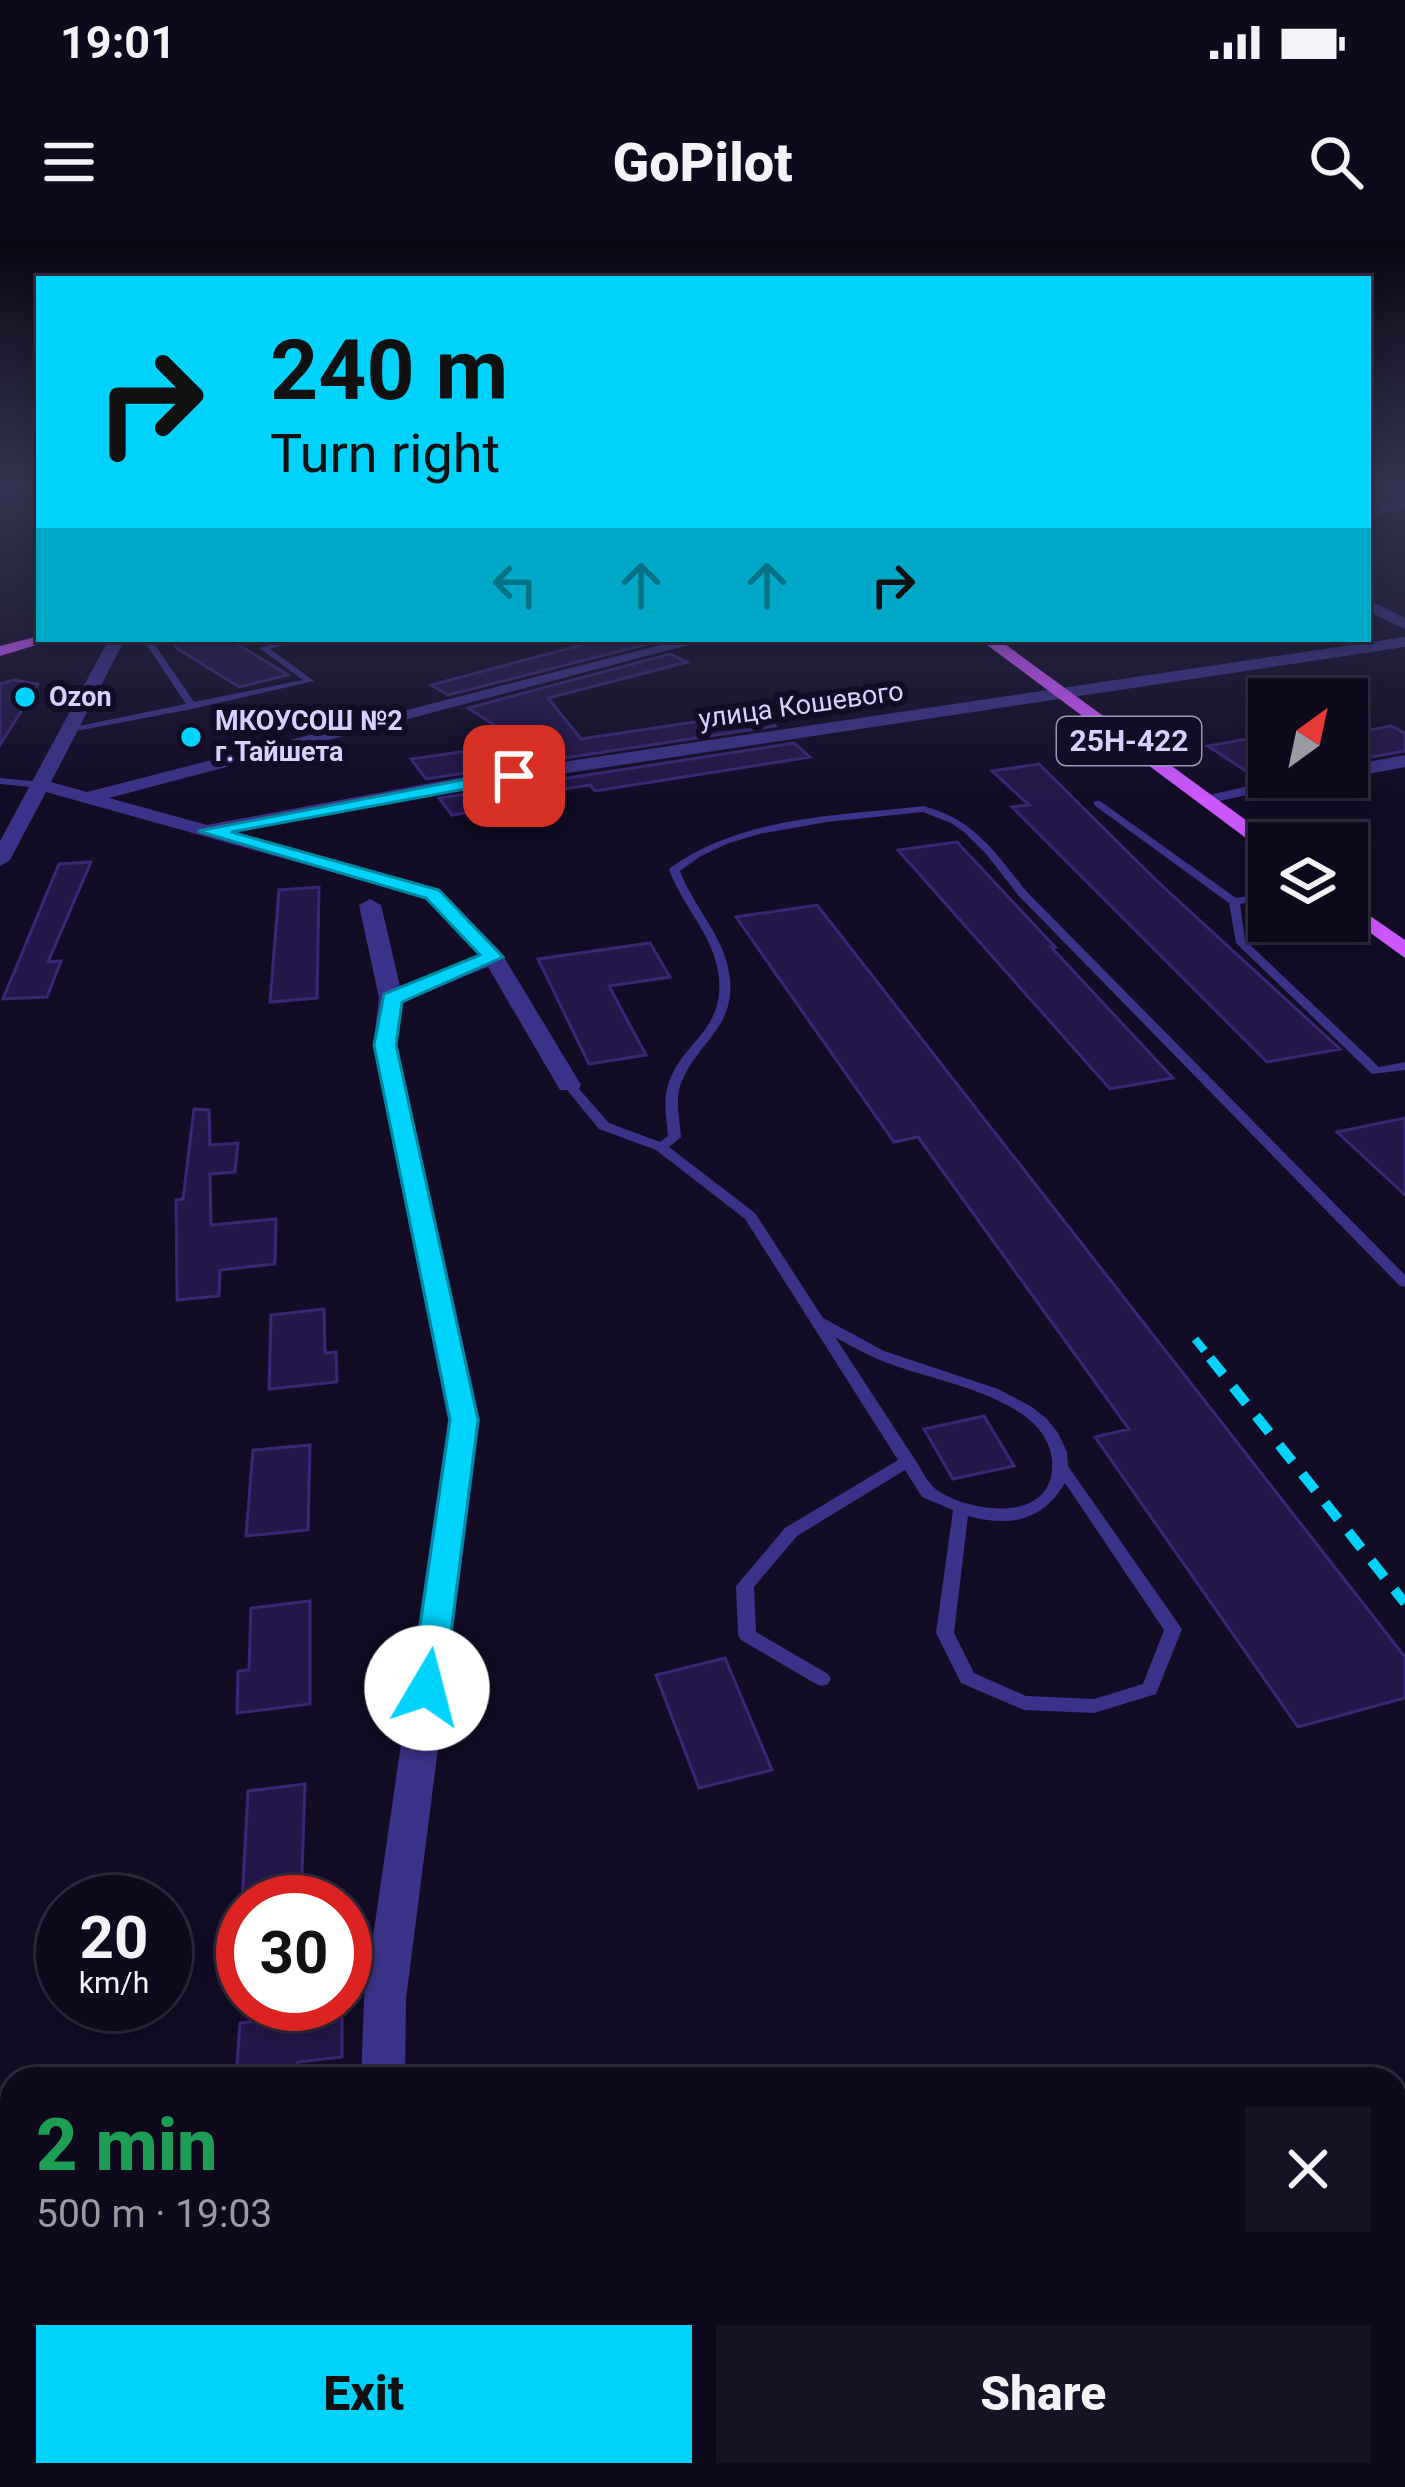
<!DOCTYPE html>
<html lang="en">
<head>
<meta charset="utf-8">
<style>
	body { margin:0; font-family:Roboto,sans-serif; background:#171225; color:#f1f3f6; height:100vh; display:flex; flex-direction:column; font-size:45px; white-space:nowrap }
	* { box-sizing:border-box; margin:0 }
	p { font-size:39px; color:#9b9aa3 }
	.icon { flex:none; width:66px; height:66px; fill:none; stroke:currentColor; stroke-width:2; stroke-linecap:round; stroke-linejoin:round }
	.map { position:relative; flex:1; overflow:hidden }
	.sheet { position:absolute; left:0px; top:1827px; width:1407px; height:420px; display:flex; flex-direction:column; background:#0e091c; border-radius:36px 36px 0 0; box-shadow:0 6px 18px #0003,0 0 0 3px #2e2a3b }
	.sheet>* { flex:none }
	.banner { position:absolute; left:36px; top:36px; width:1335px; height:366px; border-radius:0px; box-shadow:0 6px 18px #0003,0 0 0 3px #2e2a3b; background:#00d3fb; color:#111; overflow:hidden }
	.needle { width:78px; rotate:33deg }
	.controls { position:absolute; left:1248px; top:438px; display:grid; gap:24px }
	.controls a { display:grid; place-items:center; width:120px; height:120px; border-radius:0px; background:#0e091c; box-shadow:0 6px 18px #0003,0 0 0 3px #2e2a3b; font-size:60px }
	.speed { position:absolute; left:36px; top:1635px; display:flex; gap:24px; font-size:60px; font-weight:700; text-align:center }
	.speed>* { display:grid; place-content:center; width:156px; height:156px; border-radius:50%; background:#0e091c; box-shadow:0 6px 18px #0003,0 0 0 3px #2e2a3b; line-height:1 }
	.speed small { font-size:30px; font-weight:400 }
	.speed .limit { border:18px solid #d22; background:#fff; color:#111 }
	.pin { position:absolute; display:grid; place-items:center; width:102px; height:102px; color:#fff; margin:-51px; border-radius:24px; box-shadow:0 6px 18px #0006 }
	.me { position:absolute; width:132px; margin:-66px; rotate:8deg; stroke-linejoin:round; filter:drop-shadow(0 0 9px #0008) }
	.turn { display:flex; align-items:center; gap:42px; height:252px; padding:0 36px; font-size:54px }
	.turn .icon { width:156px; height:156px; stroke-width:2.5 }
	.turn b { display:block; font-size:84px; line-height:102px }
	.lanes { display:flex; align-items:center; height:114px; padding:0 36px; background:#0003; justify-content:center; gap:60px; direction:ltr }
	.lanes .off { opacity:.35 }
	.round { display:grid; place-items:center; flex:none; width:126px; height:126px; border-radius:0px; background:#171225 }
	.summary { display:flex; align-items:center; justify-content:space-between; height:204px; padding:0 36px }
	h1 { font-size:72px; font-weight:800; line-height:90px; color:#1e9e55 }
	.button { display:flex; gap:24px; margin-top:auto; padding:24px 36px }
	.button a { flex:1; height:138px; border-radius:0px; background:#00d3fb; color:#111; font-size:48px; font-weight:800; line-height:138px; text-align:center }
	.button a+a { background:#171225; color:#f1f3f6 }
	.status { display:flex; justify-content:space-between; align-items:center; height:84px; padding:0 60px; background:#0e091c; direction:ltr }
	.status svg { height:33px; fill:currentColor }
	header { display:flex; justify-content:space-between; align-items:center; height:156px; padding:0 36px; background:#0e091c; font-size:54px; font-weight:800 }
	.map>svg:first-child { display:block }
</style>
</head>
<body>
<div class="status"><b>19:01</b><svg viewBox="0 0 49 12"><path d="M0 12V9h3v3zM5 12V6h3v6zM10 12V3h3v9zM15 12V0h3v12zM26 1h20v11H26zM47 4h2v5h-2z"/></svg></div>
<header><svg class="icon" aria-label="menu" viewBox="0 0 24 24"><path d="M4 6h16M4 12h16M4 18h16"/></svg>GoPilot<svg class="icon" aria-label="search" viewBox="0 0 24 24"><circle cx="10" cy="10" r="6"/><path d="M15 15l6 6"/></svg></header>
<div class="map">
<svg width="1405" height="2247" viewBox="0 0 1405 2247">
	<rect width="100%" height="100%" fill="#120c25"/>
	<path fill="#241648" stroke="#3b2676" stroke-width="3" d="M181,399H229L288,435L239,447L178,409L174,405Z
		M604,399L648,404L448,455L431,445Z
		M670,414L687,422L548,458L581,499L760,472L775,486L426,539L411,519L522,503L468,468Z
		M14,440L38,444L0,505V444Z
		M1391,486L1405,493V511L1360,519L1347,511V494Z
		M1257,497L1269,505V537L1258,539L1208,506Z
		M794,503L810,517L595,551L590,545L482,561L488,569L452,575L439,558Z
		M1039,524L1158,642L1340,809L1267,822L1012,567L1029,565L992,531Z
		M957,602L1055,707H1051L1173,838L1110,849L898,610Z
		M91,622L48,722L61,721L47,757L3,759L59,624Z
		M319,647L317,758L270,762L279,650Z
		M817,665L1405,1417V1458L1298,1487L1095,1197L1129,1189L918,897L894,902L736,677Z
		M650,703L670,737L609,746L646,815L589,824L538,719Z
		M194,869L209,870L210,905L238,903L235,932L210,934L211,985L276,979L275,1024L220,1030L219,1056L177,1060L176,960L183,959Z
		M1405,878V955L1337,892Z
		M324,1069L325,1113L336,1112L337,1142L269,1149L271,1075Z
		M984,1176L1014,1226L953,1239L924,1189Z
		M310,1205L308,1290L246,1296L253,1210Z
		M310,1361V1464L237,1473L238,1431L249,1430L251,1368Z
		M725,1418L772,1530L699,1548L656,1435Z
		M305,1544L301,1662H242L248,1551Z
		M342,1772V1817L298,1822L297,1839H236L240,1783Z"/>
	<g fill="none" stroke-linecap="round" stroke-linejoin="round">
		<path fill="#3b3389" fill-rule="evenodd" d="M162,399H177L155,405L194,462L303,440L259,408L291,399H305L270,409L314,441L192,469L66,493L64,491L69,488L186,464L146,404Z
			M0,538L41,542L46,545L41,548L0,544Z
			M1094,561H1100L1236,658L1269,653V659L1240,664L1245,700L1379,827L1405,822V830L1372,834L1236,703L1229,663L1094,565Z
			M923,566C974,579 994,611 1026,651L1405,1035V1047L1400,1046L1018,655L987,615L964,592L951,583L923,572L827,582L759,594L729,603L701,616L680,631C693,666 723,695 729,732C738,786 700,799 682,841C674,858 680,879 681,897L669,907L755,973L823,1078L884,1111L998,1149L1032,1167L1047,1179L1058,1193L1067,1212L1068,1226L1182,1389L1156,1454L1094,1473L1024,1470L961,1443L936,1393L953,1270L922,1257L905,1230L797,1296L754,1347L756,1392L828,1434L831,1439L828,1444L822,1446L816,1444L741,1400L738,1395L736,1346L785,1288L898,1220L745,979L656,910L599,889L563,845L565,842H573L609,883L660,902L668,896C667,880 663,864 667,849C678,802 728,793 718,731C712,694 682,665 669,630L670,628C743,576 837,576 923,566ZM835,1097C854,1108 873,1118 893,1125C938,1141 1003,1152 1037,1187C1045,1196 1051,1208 1052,1220C1057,1284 972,1274 937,1250C928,1244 922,1230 916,1221C889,1180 862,1138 835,1097ZM1065,1243L1164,1390L1143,1444L1094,1459L1026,1456L974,1433L954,1393L968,1276C1009,1287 1042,1282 1065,1243Z"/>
		<path fill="#3b3389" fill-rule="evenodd" d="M1405,261V269L1368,276V268Z
			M1368,360L1405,378V389L1368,371Z
			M1405,397V407L468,548L233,592L439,650L501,712L581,845L578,850H560L488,727L402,762L397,805L480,1180L406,1759L405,1839H361L364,1759L448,1180L373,805L379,758L359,665L370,659L381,665L400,746L479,715L425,658L46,552L10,620L0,626V601L109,399H125L51,542L87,552L684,399H711L109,558L207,585L468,536Z
			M1405,515V527L1347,538L1344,537L1347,526Z
			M1288,537H1328L1206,564L1196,558Z
			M349,2235H399V2247H347Z
			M451,2235H531L527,2247H446Z"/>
		<path fill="#cb57ff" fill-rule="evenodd" d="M39,396L56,399L0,416V406Z
			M979,399H998L1277,603H1269V612L1262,610Z
			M1347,660L1405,700V718L1347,676Z"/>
		<path stroke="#00d3fb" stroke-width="8" stroke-dasharray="15 14" stroke-linecap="butt" d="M1195,1099L1213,1121"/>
		<path stroke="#00d3fb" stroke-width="10" stroke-dasharray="21 16" stroke-linecap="butt" d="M1210,1118L1405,1363"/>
	</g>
	<linearGradient id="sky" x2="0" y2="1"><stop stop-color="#0a0714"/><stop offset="0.44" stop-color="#333451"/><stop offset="1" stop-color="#333451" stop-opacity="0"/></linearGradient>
	<rect width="1405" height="557" fill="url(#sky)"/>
	<path fill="#00d3fb" stroke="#0089a3" stroke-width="3" d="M514,530L520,539L231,592L439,650L503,717L402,762L396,805L478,1180L444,1448L439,1457H416L411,1448L450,1180L374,805L384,754L480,715L426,658L198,591Z"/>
	<g fill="#00d3fb" stroke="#120c25" stroke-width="4.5">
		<circle cx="25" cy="457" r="12"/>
		<circle cx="191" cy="497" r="12"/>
	</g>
	<g text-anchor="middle" stroke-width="12" stroke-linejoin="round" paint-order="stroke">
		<g font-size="27" font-weight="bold" fill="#d9d0ff" stroke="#120c25" text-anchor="start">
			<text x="49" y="466">Ozon</text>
			<text x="215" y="490">МКОУСОШ №2<tspan x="215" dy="31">г.Тайшета</tspan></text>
		</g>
		<g font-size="27" fill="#d9d0ff" stroke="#120c25">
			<text transform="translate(801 465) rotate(-8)" y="9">улица Кошевого</text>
		</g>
		<rect fill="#120c25" stroke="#9d95be" stroke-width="3" x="1057" y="477" width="144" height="48" rx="9"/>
		<g font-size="30" font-weight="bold" fill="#d9d0ff">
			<text x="1129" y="511">25Н-422</text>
		</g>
	</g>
</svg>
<div class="controls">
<a><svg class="needle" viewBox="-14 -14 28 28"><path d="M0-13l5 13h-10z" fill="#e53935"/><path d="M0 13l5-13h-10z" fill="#9b9aa3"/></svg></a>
<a><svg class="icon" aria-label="layers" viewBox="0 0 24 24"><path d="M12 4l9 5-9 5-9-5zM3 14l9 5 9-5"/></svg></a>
</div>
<div class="speed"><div>20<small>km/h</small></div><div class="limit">30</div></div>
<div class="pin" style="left:514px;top:536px;background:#d93025"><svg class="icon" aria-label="arrive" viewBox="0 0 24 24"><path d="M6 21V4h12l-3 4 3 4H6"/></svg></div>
<svg class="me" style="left:427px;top:1448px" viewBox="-20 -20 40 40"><circle r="19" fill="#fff"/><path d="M0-13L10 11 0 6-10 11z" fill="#00d3fb"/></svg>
<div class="banner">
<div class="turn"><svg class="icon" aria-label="right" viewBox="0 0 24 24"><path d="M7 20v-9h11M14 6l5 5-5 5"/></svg><div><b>240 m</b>Turn right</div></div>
<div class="lanes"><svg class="icon off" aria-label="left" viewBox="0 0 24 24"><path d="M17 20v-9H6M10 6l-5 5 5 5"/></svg><svg class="icon off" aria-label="ahead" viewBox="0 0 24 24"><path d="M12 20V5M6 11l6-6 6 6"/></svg><svg class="icon off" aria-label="ahead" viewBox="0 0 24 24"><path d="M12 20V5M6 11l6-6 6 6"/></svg><svg class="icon" aria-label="right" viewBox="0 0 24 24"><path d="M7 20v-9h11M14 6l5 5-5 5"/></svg></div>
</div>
<section class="sheet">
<div class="summary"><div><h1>2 min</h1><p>500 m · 19:03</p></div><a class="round"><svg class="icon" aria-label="close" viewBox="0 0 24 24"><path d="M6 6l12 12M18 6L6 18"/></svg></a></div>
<div class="button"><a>Exit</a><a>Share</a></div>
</section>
</div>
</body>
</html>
